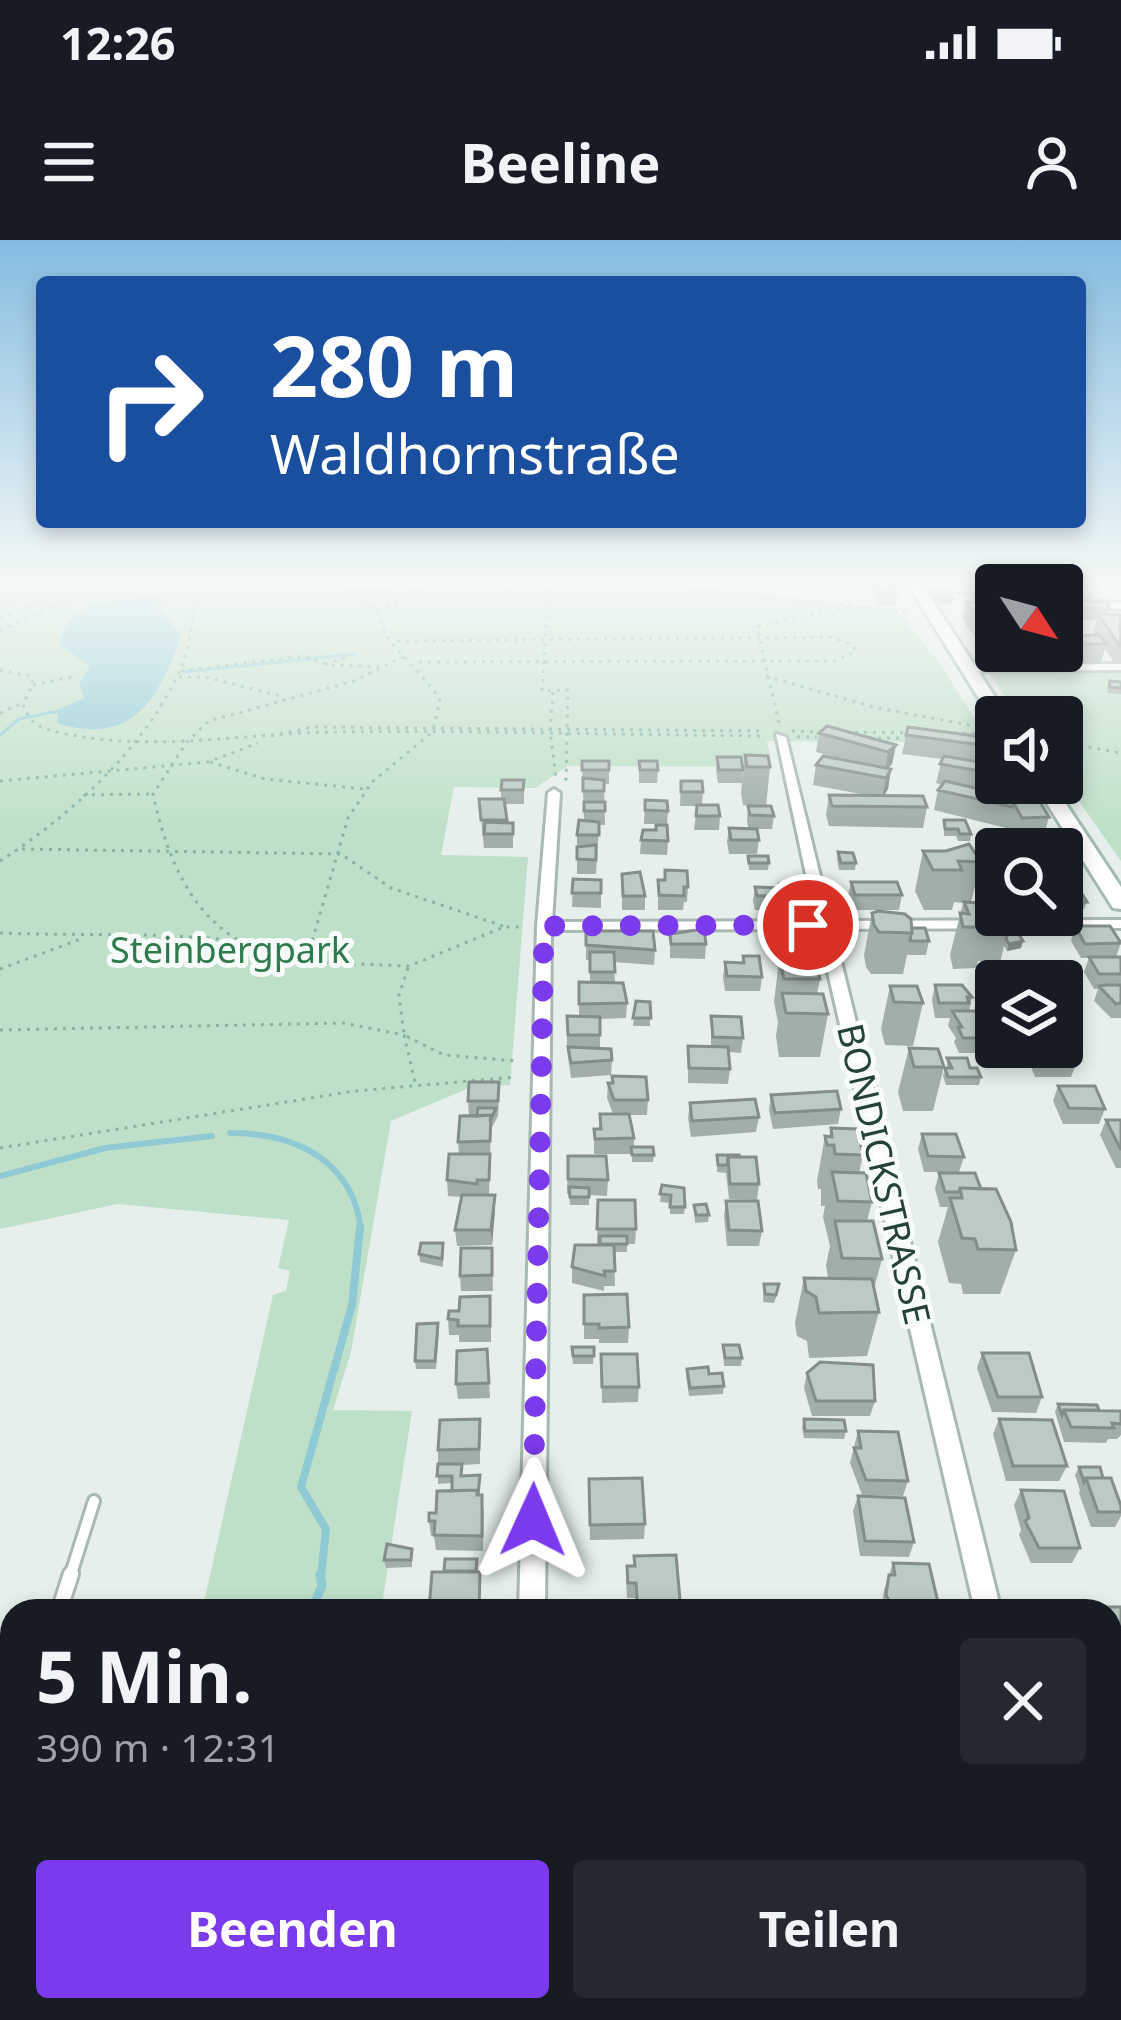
<!DOCTYPE html>
<html lang="de">
<head>
<meta charset="utf-8">
<style>
	body { margin:0; font-family:"Noto Sans",sans-serif; background:#242831; color:#f1f3f6; height:100vh; display:flex; flex-direction:column; font-size:45px; white-space:nowrap }
	* { box-sizing:border-box; margin:0 }
	p { font-size:39px; color:#9ea1a6 }
	.icon { flex:none; width:66px; height:66px; fill:none; stroke:currentColor; stroke-width:2; stroke-linecap:round; stroke-linejoin:round }
	.map { position:relative; flex:1; overflow:hidden }
	.panel { position:absolute; left:0px; top:1359px; width:1122px; height:423px; display:flex; flex-direction:column; background:#171b24; border-radius:36px 36px 0 0; box-shadow:0 6px 18px #0003 }
	.panel>* { flex:none }
	.top-card { position:absolute; left:36px; top:36px; width:1050px; height:252px; border-radius:12px; box-shadow:0 6px 18px #0003; background:#1a4fa0; color:#fff; overflow:hidden }
	.needle { width:78px; rotate:126deg }
	.buttons { position:absolute; left:975px; top:324px; display:grid; gap:24px }
	.buttons a { display:grid; place-items:center; width:108px; height:108px; border-radius:12px; background:#171b24; box-shadow:0 6px 18px #0003; font-size:60px }
	.pin { position:absolute; display:grid; place-items:center; width:102px; height:102px; color:#fff; margin:-51px; border:6px solid #fff; border-radius:50%; box-shadow:0 3px 12px #0007 }
	.me { position:absolute; width:132px; margin:-66px; rotate:1deg; stroke-linejoin:round; filter:drop-shadow(0 0 9px #0008) }
	.turn { display:flex; align-items:center; gap:42px; height:252px; padding:0 36px; font-size:54px }
	.turn .icon { width:156px; height:156px; stroke-width:2.5 }
	.turn b { display:block; font-size:84px; line-height:102px }
	.round { display:grid; place-items:center; flex:none; width:126px; height:126px; border-radius:12px; background:#242831 }
	.overview { display:flex; align-items:center; justify-content:space-between; height:204px; padding:0 36px }
	h1 { font-size:72px; font-weight:700; line-height:90px }
	.button { display:flex; gap:24px; margin-top:auto; padding:24px 36px }
	.button a { flex:1; height:138px; border-radius:12px; background:#7c3aed; color:#fff; font-size:48px; font-weight:700; line-height:138px; text-align:center }
	.button a+a { background:#242831; color:#f1f3f6 }
	.status { display:flex; justify-content:space-between; align-items:center; height:84px; padding:0 60px; background:#171b24; direction:ltr }
	.status svg { height:33px; fill:currentColor }
	header { display:flex; justify-content:space-between; align-items:center; height:156px; padding:0 36px; background:#171b24; font-size:54px; font-weight:700 }
	.map>svg:first-child { display:block }
</style>
</head>
<body>
<div class="status"><b>12:26</b><svg viewBox="0 0 49 12"><path d="M0 12V9h3v3zM5 12V6h3v6zM10 12V3h3v9zM15 12V0h3v12zM26 1h20v11H26zM47 4h2v5h-2z"/></svg></div>
<header><svg class="icon" aria-label="menu" viewBox="0 0 24 24"><path d="M4 6h16M4 12h16M4 18h16"/></svg>Beeline<svg class="icon" aria-label="person" viewBox="0 0 24 24"><circle cx="12" cy="8" r="4"/><path d="M4 21q1-7 8-7t8 7"/></svg></header>
<div class="map">
<svg width="1121" height="1780" viewBox="0 0 1121 1780">
	<rect width="100%" height="100%" fill="#e6efeb"/>
	<path fill="#bfe0c8" d="M0,340H348L341,347L423,349L430,340H625L896,369L938,421L990,503L767,501L772,527L568,526L535,548L454,547L441,615L528,617L510,845L474,846L391,881L351,1112L333,1170L412,1171L381,1371H202L273,1055L286,1051L290,1031L278,1028L289,980L118,964L0,989Z
		M1121,432V621L1062,537V477H1020L990,434Z
		M12,1623V1770H153L150,1780H0V1626Z"/>
	<path fill="#8ec9d4" d="M164,354L166,358L157,367L181,395C160,458 133,507 57,483L58,474L50,473L84,458L79,444L90,426L60,405C66,354 131,362 164,354Z"/>
	<g fill="none" stroke-linecap="round" stroke-linejoin="round">
		<path stroke="#8ec9d4" stroke-width="3" d="M158,357L164,354L166,340
			M184,432L355,414
			M0,495L19,479L53,472"/>
		<path stroke="#8ec9d4" stroke-width="6" d="M230,893C295,893 353,920 361,990
			M0,936L105,908L212,896"/>
		<path stroke="#8ec9d4" stroke-width="8" d="M321,1337L326,1289L301,1247L352,1065L360,987"/>
		<path stroke="#8ec9d4" stroke-width="9" d="M311,1371L322,1346L320,1334
			M135,1780L138,1770"/>
		<g stroke="#a8b8b2" stroke-width="16">
			<path id="service-far1" d="M70,1337L94,1261"/>
		</g>
		<g stroke="#a8b8b2" stroke-width="20">
			<path id="service" d="M59,1371L71,1334
				M0,1556L12,1519"/>
		</g>
		<g stroke="#a8b8b2" stroke-width="6">
			<path id="minor" d="M867,340H899L996,350V356Z
				M1062,357L1121,363V369L1062,363Z
				M1121,424V430L965,431L960,428L965,425Z
				M776,494L786,497L831,681L1121,680V688L833,689L1001,1371H975L818,689L551,690L545,1371H519L537,686L548,553L554,549L560,553L552,682L816,681Z
				M1110,1527H1121V1555H1110Z
				M12,1582V1612L0,1616V1586Z
				M495,1770H527L526,1780H494Z
				M1058,1770H1090L1092,1780H1060Z"/>
		</g>
		<g stroke="#a4bbb3" stroke-width="6">
			<path id="secondary" d="M905,340H919L1008,477L993,481Z
				M1034,543H1052L1121,647V669L1113,668Z"/>
		</g>
		<path stroke="#86b3a5" stroke-width="3" stroke-dasharray="3 6" stroke-linecap="butt" d="M549,340L542,451L568,450L566,539L562,544
			M607,340L907,372
			M52,345L75,356C133,352 337,327 376,371C381,376 383,389 387,396C403,419 425,436 440,460L434,486
			M433,347L443,340
			M346,353L360,349L563,351L605,341
			M0,364L65,340
			M378,370L424,351
			M0,378L96,340
			M0,391L110,340
			M397,401L830,397L851,404L856,411L835,421L417,422
			M325,424L351,416
			M0,430L31,436L33,445L23,463C28,484 42,489 62,493C152,513 244,493 335,492C477,490 620,495 763,496
			M181,431L304,416L328,425L379,427
			M766,436L873,467L985,488
			M179,437H205L281,456
			M33,445L77,436
			M553,452L550,490L556,538
			M0,473L21,464
			M779,483L757,387L849,367
			M792,491L825,492
			M846,492L909,493
			M954,493L996,494
			M430,494L372,542L348,578L306,722L409,726L504,687H524
			M271,496L313,487L765,491
			M797,497H817
			M869,498H907
			M1062,502L1121,513
			M210,522L265,539L365,549
			M0,541L208,522L258,503
			M83,555L151,554
			M22,609L341,614L391,648L503,686
			M0,621C70,576 144,509 179,432C192,404 194,371 195,340
			M0,693C77,696 153,692 229,700
			M305,722C209,710 172,642 153,554L187,502L209,481L354,441L405,416
			M408,728L399,755L404,795L444,815L517,821
			M0,729L81,699
			M0,790L343,783L404,795L415,842
			M0,908L355,851L516,837"/>
		<path stroke="#86b3a5" stroke-width="4.5" stroke-dasharray="9 14" stroke-linecap="butt" d="M85,1780L88,1770"/>
		<use href="#service-far1" stroke="#fff" stroke-width="10"/>
		<use href="#service" stroke="#fff" stroke-width="14"/>
		<use href="#minor" fill="#fff" fill-rule="evenodd"/>
		<use href="#secondary" fill="#fff" fill-rule="evenodd"/>
	</g>
	<path fill="#a1aea9" d="M392,340H415L413,345H392Z
		M872,340H891L898,353L896,365H880L871,348Z
		M932,349L952,359L951,364L941,365L931,355Z
		M1062,357L1109,370L1107,375L1121,376V424H1115L1105,409L1101,422H1071L1064,413L1069,396L1095,395L1093,392L1096,381L1062,377Z
		M966,362L996,373V411H1020L1017,424H994L962,379Z
		M1062,402L1064,404L1059,422H1029L1022,414L1023,411H1062Z
		M1121,442V454L1107,453L1108,447Z
		M908,487L983,497L978,522L996,525V543H1011L1008,555L1049,577L1040,609H1007L1003,601L1006,588L934,570L938,550L942,545L936,543L942,519L902,514Z
		M819,493L896,505L892,524L888,528L891,529L888,549L884,556L927,567L923,588L829,586L826,575L829,555H866L813,545L816,525L842,519L816,512Z
		M745,515L770,527L766,566L743,565L741,553Z
		M717,517L743,530L742,543H718L716,530Z
		M582,521H609V544H604L605,585H599L596,634H577V595L584,581Z
		M639,521L658,530L657,543H639Z
		M524,540V564H505L507,583H513V608H484L479,559H501V550Z
		M681,541L703,552L702,565L720,576L719,590H694L697,566H680Z
		M645,560L668,571L667,584H644Z
		M748,566L774,576L772,589H757L759,600L757,614H729L727,602L729,588H748L747,580Z
		M944,580L971,594L970,601H958L956,596H944Z
		M641,600L668,601L667,615L640,614Z
		M923,611L980,621H996V640H984L979,630L971,662L986,663L980,657L982,650L996,651V675L1011,681L1008,693L1021,708L1007,711L1004,706L1000,723L978,721L976,728L953,729L950,715L963,663L954,662L952,670H924L915,651Z
		M838,612L856,623L855,630H839L837,619Z
		M748,616L769,623L768,630H749Z
		M665,630L688,647L687,662H684L683,670H658V640H664Z
		M622,634L645,656V670H622Z
		M573,639L601,640V668L572,667Z
		M851,642L902,655L899,670H853L848,656Z
		M1062,644L1087,662L1084,669H1062Z
		M755,647L794,656L793,664L808,680L801,720L820,739L817,754L828,774L820,817H779L776,796L778,782L774,762L779,721H775L771,705L776,670H755L753,661Z
		M872,673L912,688L929,701L926,715H907L903,734H871L866,727L864,715Z
		M1075,686L1121,703L1116,717H1121V778H1111L1094,761L1098,749H1094L1084,732L1089,718H1081L1071,701Z
		M586,691L655,710L654,725L614,722L615,743L627,763L626,778L600,779V808L612,820L611,835L571,838L567,810V776H579V742H590V720H586Z
		M670,694L706,704L705,719L670,718Z
		M743,716L762,737L760,751H725L723,737L725,722L742,723Z
		M935,745L972,757L969,771L996,784L993,802H988L987,808H982L980,813H959L954,802L956,798L948,786L950,778H935L932,760Z
		M890,746L923,763L913,806L885,805L881,789Z
		M636,761L650,762V786H633Z
		M711,776L743,798L741,813L729,812L730,829L728,844L688,843V806L711,807Z
		M1031,807H1062L1077,822L1071,837H1035L1028,819Z
		M909,808L944,827L933,871H903L898,852Z
		M947,818L970,828L981,837L979,845H946L943,836L945,828H947Z
		M608,843L648,860L647,875H630L634,898V907L654,915L653,922H632V914H594V889H599L600,874H613L607,858Z
		M1058,846L1105,869L1099,884H1063L1053,861Z
		M771,855L841,869L838,884L773,889L769,870Z
		M499,857L498,876L491,889L490,917L489,955L495,970L492,1005L457,1006L455,990L462,957L448,956L447,940L459,914L458,902L469,876L468,861Z
		M690,863L759,877L756,892L691,897L688,878Z
		M1106,880H1121V928H1116L1100,895Z
		M831,888L863,915L859,933L872,962L867,981L882,1019L874,1049L879,1072L867,1116L809,1118L807,1101L797,1096L795,1083L804,1038H828L826,1025L830,1006L823,977L825,966H821V949H818L817,941L825,896L829,897Z
		M922,894L964,917L959,932H924L918,909Z
		M717,915L759,944L757,960L729,959L726,933L717,932Z
		M568,916L608,940L607,956L589,955V965H570L569,954H567Z
		M939,933L981,949L1016,1010L1000,1054H963L961,1044L949,1043L938,1002L948,967H940L935,949Z
		M662,945L685,967L684,974H670V963L660,962Z
		M598,960L636,989L635,1004H627V1012H614L615,1046H604V1051L572,1043V1027L600,1005L597,1004Z
		M726,961L762,991L759,1006H727L724,976Z
		M694,965L709,975L708,982L695,983Z
		M443,1003V1027L420,1022L419,1014Z
		M492,1008L493,1051H461L460,1036Z
		M764,1044L778,1052L774,1063L763,1062Z
		M584,1055L629,1087L628,1103H599V1099H584Z
		M459,1071L491,1072V1102H459V1095H449L448,1079Z
		M439,1091L436,1129H416L415,1121Z
		M723,1105L742,1118L741,1126H724Z
		M594,1107L593,1124H573L572,1115Z
		M487,1109L490,1158L458,1159L456,1144Z
		M982,1113L1042,1157L1036,1173L992,1172L977,1128Z
		M601,1114L639,1147L638,1162L602,1163Z
		M687,1129L709,1134L724,1146L723,1154L689,1156L686,1136Z
		M807,1133L875,1161L870,1176H812L804,1148Z
		M1058,1164L1099,1170L1121,1171V1195L1117,1199H1108L1106,1203L1064,1202L1055,1172Z
		M480,1179V1224L462,1225V1236L480,1235L479,1255L484,1270L483,1311L436,1310L434,1296H431L429,1281L452,1251V1243L438,1244V1210Z
		M804,1179L846,1191L844,1199L804,1198L802,1187Z
		M999,1179L1067,1226L1059,1241H1006L993,1194Z
		M858,1191L908,1241L903,1256L862,1255L850,1223Z
		M1079,1227L1121,1266V1276L1115,1287H1091L1079,1253L1080,1250L1075,1235Z
		M589,1239L645,1284L644,1299L590,1300Z
		M1021,1250L1080,1308L1072,1323H1031L1019,1295L1021,1290L1014,1265Z
		M858,1256L914,1302L909,1317L860,1316L853,1271Z
		M412,1309V1327L386,1328L384,1320Z
		M634,1316L681,1371H636L635,1358H627L626,1340L627,1326H633Z
		M893,1323L940,1371H881L884,1350Z
		M1073,1367H1121V1474L1118,1465L1110,1467V1371H1071Z
		M958,1770H1018L1020,1780H960Z"/>
	<path fill="#838d89" d="M896,505L892,524L885,531L888,512Z
		M891,529L888,549L882,559L886,538Z
		M1023,701L1021,708L1007,711L1009,704Z
		M495,955V970L492,1005L491,990Z"/>
	<path fill="#bbcac4" stroke="#838d89" stroke-width="3" d="M875,340H891L898,353H882Z
		M945,348L952,359H942L932,349Z
		M1062,357L1066,360L1108,362L1109,370L1062,365Z
		M966,362H987L996,373V404Z
		M1098,374L1120,375L1121,406H1120Z
		M1099,395L1107,404H1076L1069,396Z
		M1110,441L1121,442V448L1109,447Z
		M827,486L896,505L888,512L819,493Z
		M908,487L983,497L982,505L906,495Z
		M745,515L768,516L770,527H747Z
		M823,516L891,529L886,538L816,525Z
		M944,516L996,525V534L940,524Z
		M717,517H741L743,530H719Z
		M582,521H609V530H582Z
		M639,521H657L658,530H640Z
		M583,538L604,540V551H583Z
		M502,540H524L523,550H501Z
		M681,541H702L703,552H681Z
		M945,541L1036,562H1013L1012,567L938,550Z
		M829,555L923,556L927,567L832,566Z
		M479,559H504L507,580H481Z
		M645,560L667,561L668,571L645,570Z
		M584,562H605V571H584Z
		M1013,562H1040L1049,577L1022,578Z
		M697,565H718L720,576H696Z
		M748,566H771L774,576L750,575Z
		M579,580L599,582V595H577Z
		M944,580H965L971,594H960L958,589H945Z
		M485,582L513,583V594H484Z
		M656,585H667L668,601L641,600L643,590H656Z
		M729,588L757,589L759,600H731Z
		M969,604L981,622L958,621L962,630H933L923,611H946Z
		M596,605V620L577,619V607Z
		M838,612L853,613L856,623H841Z
		M748,616H768L769,623H749Z
		M980,621H996V633H986Z
		M1062,624L1070,636L1062,637Z
		M665,630L687,631L688,647H684V656L659,655L658,640H665Z
		M640,632L645,656H623L622,634Z
		M573,639L601,640V653H572Z
		M851,642H897L902,655H855Z
		M779,644H792L794,656H757L755,647L779,648Z
		M1062,644H1076L1087,662H1062V655H1071L1062,649Z
		M982,650L996,651V662H995Z
		M964,662L996,664V675H1008L1011,681L987,680V687H963L960,673L969,674Z
		M777,664H804L808,680H780Z
		M878,671L905,674L911,679L912,693L879,692L874,685L872,673Z
		M1075,686H1110L1121,703L1085,704Z
		M912,688H925L929,701H910Z
		M704,689L706,704H671L670,694Z
		M586,691H653L655,710L586,705Z
		M1008,693H1018L1023,701L1009,704L1006,699Z
		M590,712H614L615,732H590Z
		M743,716H759L762,737L727,736L725,722L744,723Z
		M1089,717H1121V734H1099Z
		M780,720H815L820,739H784Z
		M579,742L623,743L627,763L579,764Z
		M935,745H962L972,757H967L969,763H939Z
		M1106,745H1121V763L1116,764L1099,746Z
		M890,746H917L923,763L894,762Z
		M782,753L823,754L828,774L786,773Z
		M636,761L650,762L651,778H633Z
		M952,771H977L980,777H993L996,787H988L991,793H983L984,798H963L958,787H962Z
		M567,776L600,777V795H568Z
		M711,776L741,777L743,798L713,797Z
		M1062,805H1069L1077,822L1039,821L1034,807H1062Z
		M688,806L728,807L730,829L689,828Z
		M568,807L611,809L612,820L571,823Z
		M909,808L938,809L944,827H914Z
		M947,818H967L970,828H977L981,837H948L945,828H952Z
		M612,836L646,837L648,860H614L608,843H613Z
		M469,842H499L498,861H468Z
		M1058,846H1095L1105,869L1069,868Z
		M837,851L841,869L775,873L771,855Z
		M755,859L759,877L692,881L690,863Z
		M478,868H496L490,881L491,875L477,876Z
		M600,874H629L634,898L595,899L594,889H601Z
		M491,875L490,901L458,902L460,876Z
		M1106,880H1121V910Z
		M831,888L858,889L863,915L835,914L834,905H827L825,896L832,897Z
		M922,894H956L964,917L928,916Z
		M631,907H653L654,915H632Z
		M449,914H490L489,940H477V944L447,940Z
		M717,915H739V917H728L727,925H718Z
		M568,916H606L608,940L568,939Z
		M728,917H756L759,944H730Z
		M832,932L866,933L872,962L838,961Z
		M939,933H975L981,949L960,948L959,952H945Z
		M662,945L684,948L685,967H670L671,955L660,954Z
		M569,947L589,948V957H570Z
		M960,948L996,949L1011,982L1016,1010L978,1009L975,999L962,998L950,958H962Z
		M462,955H495L491,990H455Z
		M598,960H635L636,989H597Z
		M726,961H758L762,991L729,990Z
		M706,964L709,975H696L694,965Z
		M835,981H873L882,1019L842,1018Z
		M600,996H627V1004H600Z
		M421,1003H443L442,1019L419,1014Z
		M575,1005H614L615,1031H604L605,1036L572,1027Z
		M461,1008H492V1035L460,1036Z
		M804,1038L872,1039L879,1072L819,1073L816,1057L806,1051Z
		M764,1044H779L776,1055L765,1054Z
		M627,1054L629,1087L599,1088V1084H584V1055Z
		M490,1056V1086H458V1080L448,1079L449,1071H459L460,1057Z
		M438,1083L435,1121H415L417,1084Z
		M723,1105H739L742,1118H725Z
		M572,1107H594V1116H573Z
		M487,1109L489,1143L456,1144L457,1111Z
		M982,1113H1029L1042,1157H998Z
		M601,1114H637L639,1147H602Z
		M820,1122L873,1125L875,1161H816L807,1133Z
		M708,1127L709,1134L722,1133L724,1146L690,1148L687,1129Z
		M1058,1164L1097,1165L1099,1170H1064L1062,1175Z
		M1064,1170L1121,1171V1184L1112,1183L1114,1188L1071,1187Z
		M480,1179L479,1209L438,1210L440,1180Z
		M804,1179L844,1180L846,1191H805Z
		M999,1179L1052,1180L1067,1226H1013Z
		M858,1191L898,1192L908,1241L866,1240L854,1208H861Z
		M438,1224H462L461,1236L480,1235L478,1255L477,1250L452,1251V1236H437Z
		M1079,1227H1100L1103,1238H1086L1084,1242Z
		M642,1238L645,1284L590,1285L589,1239Z
		M1086,1238H1111L1121,1266V1272H1098Z
		M477,1250V1255H482V1296L434,1295L435,1281H429V1273H436L437,1251Z
		M1021,1250L1064,1251L1080,1308H1039L1025,1281L1029,1278Z
		M858,1256L905,1258L914,1302L865,1301Z
		M387,1304L412,1309L411,1320H384Z
		M676,1315L681,1371H638L636,1343H628L627,1326H635L634,1316Z
		M445,1319H477L476,1331H444Z
		M893,1323L929,1324L940,1371H895L886,1355L889,1335H895Z
		M432,1332H480L479,1371H429Z
		M1073,1367H1121V1427H1110V1371H1073Z
		M192,1770H394L392,1780H190Z
		M419,1770H447L446,1780H418Z
		M700,1770L744,1773V1780H699Z
		M968,1770H1018L1020,1780H969Z
		M590,1776L643,1780H590Z"/>
	<linearGradient id="sky" x2="0" y2="1"><stop stop-color="#84bce0"/><stop offset="0.58" stop-color="#f4f8f6"/><stop offset="1" stop-color="#f4f8f6" stop-opacity="0"/></linearGradient>
	<rect width="1121" height="589" fill="url(#sky)"/>
	<g fill="none" stroke-linecap="round" stroke-linejoin="round">
		<path stroke="#7c3aed" stroke-width="21" stroke-dasharray="0 37.8" d="M533,1280L544,686L808,685"/>
	</g>
	<g text-anchor="middle" stroke-width="10" stroke-linejoin="round" paint-order="stroke">
		<g font-size="36" fill="#2d7a4b" stroke="#f7fbf9">
			<text x="230" y="723">Steinbergpark</text>
		</g>
		<g font-size="36" fill="#24423a" stroke="#f7fbf9">
			<text transform="translate(884 934) rotate(77)" y="13">BONDICKSTRASSE</text>
		</g>
	</g>
</svg>
<div class="buttons">
<a><svg class="needle" viewBox="-14 -14 28 28"><path d="M0-13l5 13h-10z" fill="#e53935"/><path d="M0 13l5-13h-10z" fill="#9ea1a6"/></svg></a>
<a><svg class="icon" aria-label="sound" viewBox="0 0 24 24"><path d="M4 9h4l5-4v14l-5-4H4zM17 9q2 3 0 6"/></svg></a>
<a><svg class="icon" aria-label="search" viewBox="0 0 24 24"><circle cx="10" cy="10" r="6"/><path d="M15 15l6 6"/></svg></a>
<a><svg class="icon" aria-label="layers" viewBox="0 0 24 24"><path d="M12 4l9 5-9 5-9-5zM3 14l9 5 9-5"/></svg></a>
</div>
<div class="pin" style="left:808px;top:685px;background:#d93025"><svg class="icon" aria-label="arrive" viewBox="0 0 24 24"><path d="M6 21V4h12l-3 4 3 4H6"/></svg></div>
<svg class="me" style="left:533px;top:1280px" viewBox="-20 -20 40 40"><path d="M0-17L14 15 0 8-14 15z" fill="#7c3aed" stroke="#fff" stroke-width="4"/></svg>
<div class="top-card">
<div class="turn"><svg class="icon" aria-label="right" viewBox="0 0 24 24"><path d="M7 20v-9h11M14 6l5 5-5 5"/></svg><div><b>280 m</b>Waldhornstraße</div></div>
</div>
<section class="panel">
<div class="overview"><div><h1>5 Min.</h1><p>390 m · 12:31</p></div><a class="round"><svg class="icon" aria-label="close" viewBox="0 0 24 24"><path d="M6 6l12 12M18 6L6 18"/></svg></a></div>
<div class="button"><a>Beenden</a><a>Teilen</a></div>
</section>
</div>
</body>
</html>
